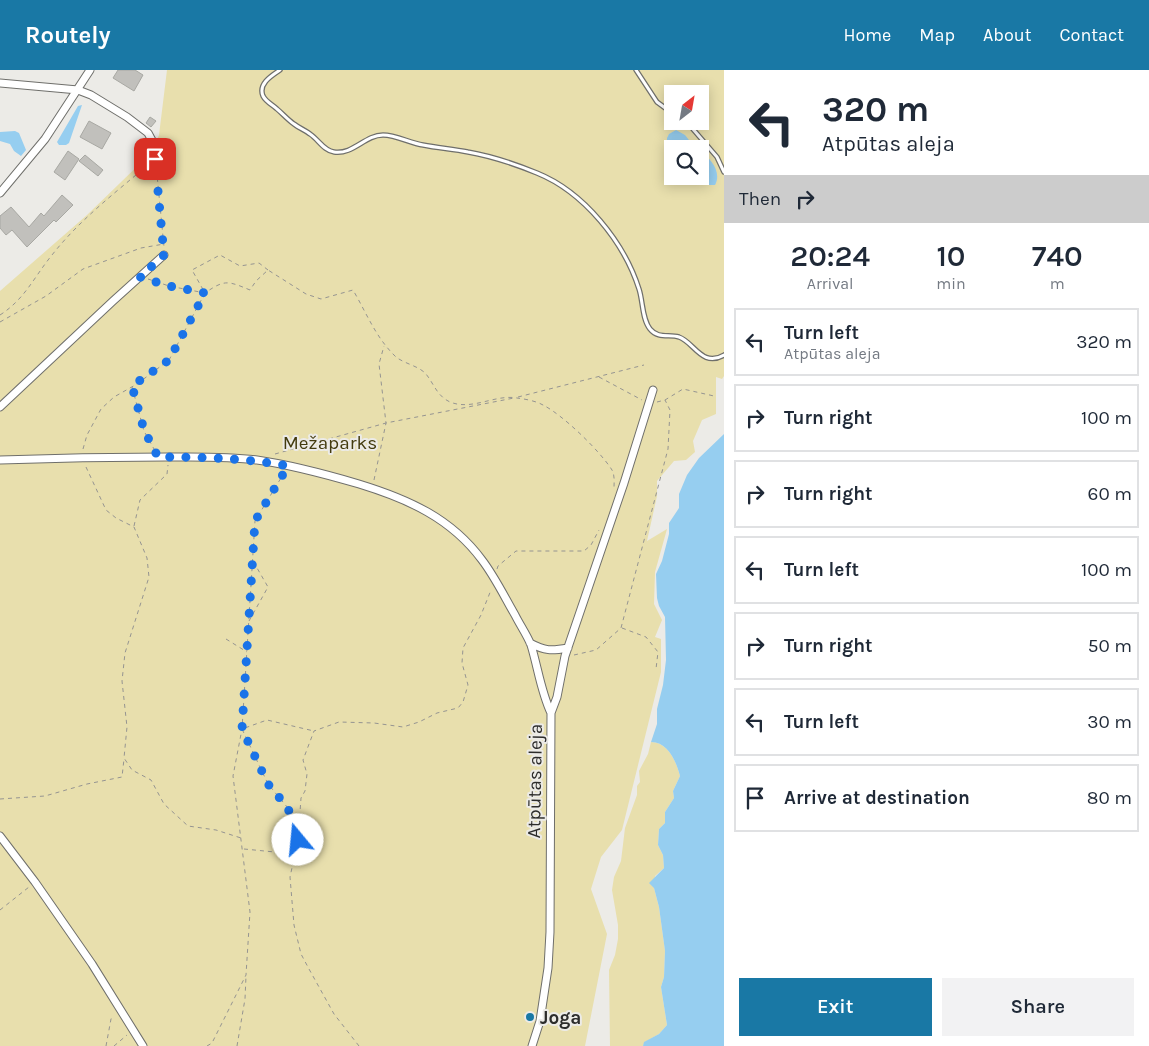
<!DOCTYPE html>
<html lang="en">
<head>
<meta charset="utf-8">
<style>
	body { margin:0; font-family:Karla,sans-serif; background:#f2f2f3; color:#1f2937; height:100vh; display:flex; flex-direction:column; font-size:19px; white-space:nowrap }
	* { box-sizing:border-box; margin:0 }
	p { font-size:16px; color:#747a83 }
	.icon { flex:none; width:28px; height:28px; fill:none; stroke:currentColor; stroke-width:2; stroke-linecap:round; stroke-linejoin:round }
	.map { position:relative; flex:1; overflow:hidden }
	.side { display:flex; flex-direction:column; background:#fff; width:425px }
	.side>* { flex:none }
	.hud { background:#fff; color:#1f2937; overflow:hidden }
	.needle { width:32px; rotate:31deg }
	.buttons { position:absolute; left:664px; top:15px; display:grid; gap:10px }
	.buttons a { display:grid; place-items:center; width:45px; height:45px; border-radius:0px; background:#fff; box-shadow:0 2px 12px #0003; font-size:25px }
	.pin { position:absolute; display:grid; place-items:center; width:42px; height:42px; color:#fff; margin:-21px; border-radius:10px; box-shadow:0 2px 8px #0006 }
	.me { position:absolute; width:55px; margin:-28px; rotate:343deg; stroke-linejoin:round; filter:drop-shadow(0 0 4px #0008) }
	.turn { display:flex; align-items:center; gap:18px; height:105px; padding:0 15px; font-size:22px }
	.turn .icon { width:65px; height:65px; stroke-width:2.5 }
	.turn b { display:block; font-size:35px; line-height:42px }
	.then { display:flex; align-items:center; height:48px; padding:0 15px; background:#0003; gap:10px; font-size:19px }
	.eta { display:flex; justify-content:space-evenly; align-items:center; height:85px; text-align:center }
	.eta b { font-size:30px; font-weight:600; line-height:35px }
	.cta { display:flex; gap:10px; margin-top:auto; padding:10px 15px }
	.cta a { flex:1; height:58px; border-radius:0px; background:#1978a5; color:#fff; font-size:20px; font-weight:600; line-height:58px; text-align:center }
	.cta a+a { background:#f2f2f3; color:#1f2937 }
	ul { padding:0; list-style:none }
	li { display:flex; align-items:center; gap:15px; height:68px; margin:0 10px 8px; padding:0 5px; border:2px solid #e0e1e3; border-radius:0px }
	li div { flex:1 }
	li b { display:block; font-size:19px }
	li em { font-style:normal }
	header { display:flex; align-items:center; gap:30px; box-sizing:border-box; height:70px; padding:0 25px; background:#1978a5; color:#fff }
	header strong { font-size:24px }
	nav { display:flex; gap:28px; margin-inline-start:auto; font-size:18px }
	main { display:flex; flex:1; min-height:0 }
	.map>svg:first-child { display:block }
</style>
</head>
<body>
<header>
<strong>Routely</strong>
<nav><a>Home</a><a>Map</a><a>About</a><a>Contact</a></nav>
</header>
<main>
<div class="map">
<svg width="724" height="976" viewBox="0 0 724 976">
	<rect width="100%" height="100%" fill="#ecebe7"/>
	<path fill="#e8dfad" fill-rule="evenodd" d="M167,0H724V306L722,309L716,307V344L702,350L693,371L695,382L686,390L674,391L657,411V426L647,471L667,459L655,502L654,534L662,550L655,567L661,569V602L622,760L601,787L591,819L607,864L585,976H0V221L87,145L152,82L159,65ZM672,24H700V51H672ZM672,79H700V106H672Z
		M651,672C668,672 676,691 680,706L673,721L674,728L665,742V753L659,759L658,775L663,785L664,798L655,806L654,818L659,837L665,881L664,907L661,917L667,955L659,964L645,972L643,976H610L609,900L615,885L618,869V855L612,820L614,807L621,791L625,758L637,725V716L640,712L639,701L648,684Z"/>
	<path fill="#96cef0" d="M82,35L69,73L66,75H59L57,72L78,36Z
		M676,60L685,65L696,79H673L667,71V68L669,64Z
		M15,61L19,63L26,80L21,86L14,81L10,74L0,71V62Z
		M700,82C711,88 722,102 715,115H707L696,106H700Z
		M724,364V976H643L644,972L659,964L667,955L661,917L664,907L665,881L659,837L654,818L649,813L664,798L663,785L658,775L659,759L665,753V742L674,728L673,721L680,706C676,691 668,672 651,672L657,654V639L663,615L666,590L665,547L659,536L657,528L656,504L662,491L669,464V453L679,438V424L687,405L699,388Z"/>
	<path fill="#c1c0bc" stroke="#a8a8a3" d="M118,0H135L143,5L134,21L113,8Z
		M150,47L156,51L151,57L146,53Z
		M89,51L111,63L102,79L80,67Z
		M68,81L79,89L65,110L54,102Z
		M85,85L103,100L98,106L79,91Z
		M62,125L73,135L56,152L54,150L27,177L12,160L6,165L0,158V146L11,137L29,157L41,143L44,146Z"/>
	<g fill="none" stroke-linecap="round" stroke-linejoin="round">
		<g stroke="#6f6f6b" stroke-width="5.5">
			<path id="lane" d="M280,0C271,6 258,14 263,26C266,32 273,35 277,39C283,44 288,50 294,54C299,58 305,60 310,64C318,69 324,81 334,82C353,85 365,65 383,65C396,65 410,73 423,75C438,78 453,79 468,82C491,86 515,94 537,103C584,122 624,172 639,219C643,231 642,249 650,259C658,269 669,264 679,267C694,272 702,298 724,285
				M636,0L657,32L672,43
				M686,51L717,87L724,102"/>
		</g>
		<g stroke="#6f6f6b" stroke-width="9">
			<path id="street" d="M0,13L78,20L91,25L127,47L148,63L155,76
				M0,123L45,69L90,0
				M0,337L113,231L164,185
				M0,390C55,388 111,387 166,387C196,387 227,386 257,390C292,395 325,404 359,414C408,429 451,448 482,490C495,507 504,526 515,545C520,555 527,565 531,575C538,598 541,622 551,643L550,862L548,898L540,951L532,976
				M530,573C545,581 551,581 568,578
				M551,643L557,627L565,586L624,413L653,320
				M0,766L35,812L92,894L143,976"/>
		</g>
		<path stroke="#959491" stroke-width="1" stroke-dasharray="4 4" stroke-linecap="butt" d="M155,84L164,177
			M148,209L169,216L205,223C225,209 228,211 250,220L256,211L268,200L306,224L321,229L353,220C367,244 376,268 396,287C405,294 419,296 426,304C434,314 437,326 450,332C472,341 495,324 517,328C525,329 536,331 543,335C563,345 600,381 612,400C615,406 614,412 614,418
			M0,245C25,229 34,207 52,185C81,148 120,119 155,89
			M0,252L46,226L83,199L141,178L164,174
			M599,307L642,330
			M132,317L144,361L154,379
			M518,327L644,295
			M657,332L665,330L683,319L714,326
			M83,379L87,365L101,339L114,327L137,314L169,290L205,223L192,200L220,185L240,196L259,193L268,200
			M275,384L386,353L514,328
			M86,397L106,440L116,448L134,457L147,488L149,507L125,583L122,611L127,657L124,688L132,700L151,710L164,734L188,756L216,760L241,768
			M374,410L386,353L379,294L384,276
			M134,456L140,430L167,404L168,395
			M497,499L498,496L516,481H584L591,475L599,460
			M249,551L268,517L253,491
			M622,558L646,567L658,582L656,599
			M226,569L247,582
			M574,585L596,580L621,558L668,379L670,340L665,330
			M0,729L45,726L87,714L122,707L124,689
			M297,769L288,738L268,714L242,659L267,650L314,661
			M244,779L295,784
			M0,840L29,817
			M106,976L111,949L113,945
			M114,976L127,965
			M207,976L212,973L246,905L250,842L233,706L242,659L255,451L284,403
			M237,976L245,929L246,906
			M359,976L334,944L309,899L301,884L294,855L290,807L298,770L301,728L305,721L307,704L303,690L314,661L339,652L374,653L403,657L419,652L437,643L458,638L463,632L468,615L462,593L463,578L481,545L491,520"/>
		<use href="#lane" stroke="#fff" stroke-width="3"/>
		<use href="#street" stroke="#fff" stroke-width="7"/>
	</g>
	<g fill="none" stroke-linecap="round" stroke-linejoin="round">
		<path stroke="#1a73e8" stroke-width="9" stroke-dasharray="0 16.2" d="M155,89L164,185L140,207L169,216L205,223L169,290L132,316L144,360L158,387C202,387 245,388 288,396L255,451L242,659L268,714L288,738L298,770"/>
	</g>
	<circle fill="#1978a5" stroke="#ecebe7" stroke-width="2" cx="530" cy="947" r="5"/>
	<g text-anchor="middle" stroke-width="4" stroke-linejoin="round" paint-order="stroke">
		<g font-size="19" fill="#433b0e" stroke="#ecebe7">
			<text x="330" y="379">Mežaparks</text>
		</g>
		<g font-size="19" fill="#2c2c2b" stroke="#ecebe7">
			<text transform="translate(534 711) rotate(-89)" y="7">Atpūtas aleja</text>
		</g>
		<g font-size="19" font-weight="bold" fill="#2c2c2b" stroke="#ecebe7" text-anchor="start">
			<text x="540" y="954">Joga</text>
		</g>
	</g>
</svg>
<div class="buttons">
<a><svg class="needle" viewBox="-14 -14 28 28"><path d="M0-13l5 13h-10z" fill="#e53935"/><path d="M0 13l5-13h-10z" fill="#747a83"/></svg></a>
<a><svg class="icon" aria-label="search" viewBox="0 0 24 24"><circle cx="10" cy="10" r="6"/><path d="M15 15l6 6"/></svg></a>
</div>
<div class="pin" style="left:155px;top:89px;background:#d93025"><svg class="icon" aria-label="arrive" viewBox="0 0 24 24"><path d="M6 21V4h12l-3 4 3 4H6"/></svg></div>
<svg class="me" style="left:298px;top:770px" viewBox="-20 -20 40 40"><circle r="19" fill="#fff"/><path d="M0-13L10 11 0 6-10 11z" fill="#1a73e8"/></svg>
</div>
<section class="side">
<div class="hud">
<div class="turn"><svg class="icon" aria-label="left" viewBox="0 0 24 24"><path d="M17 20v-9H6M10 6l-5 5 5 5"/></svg><div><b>320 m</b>Atpūtas aleja</div></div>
<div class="then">Then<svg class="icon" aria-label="right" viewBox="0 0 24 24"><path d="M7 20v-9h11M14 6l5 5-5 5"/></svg></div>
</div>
<div class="eta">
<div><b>20:24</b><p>Arrival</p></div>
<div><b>10</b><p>min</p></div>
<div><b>740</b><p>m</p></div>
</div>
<ul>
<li><svg class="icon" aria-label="left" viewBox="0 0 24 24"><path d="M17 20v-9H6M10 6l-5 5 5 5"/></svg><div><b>Turn left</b><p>Atpūtas aleja</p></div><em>320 m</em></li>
<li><svg class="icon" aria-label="right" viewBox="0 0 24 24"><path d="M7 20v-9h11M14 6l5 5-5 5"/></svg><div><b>Turn right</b></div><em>100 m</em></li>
<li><svg class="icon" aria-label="right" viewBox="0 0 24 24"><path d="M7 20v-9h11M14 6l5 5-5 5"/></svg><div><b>Turn right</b></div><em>60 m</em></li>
<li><svg class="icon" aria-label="left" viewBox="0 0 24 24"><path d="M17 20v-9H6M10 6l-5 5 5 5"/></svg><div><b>Turn left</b></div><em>100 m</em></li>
<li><svg class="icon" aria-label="right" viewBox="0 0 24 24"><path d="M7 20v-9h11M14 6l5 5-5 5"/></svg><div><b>Turn right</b></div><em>50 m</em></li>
<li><svg class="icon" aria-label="left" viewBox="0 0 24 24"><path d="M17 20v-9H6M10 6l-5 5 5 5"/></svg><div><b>Turn left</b></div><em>30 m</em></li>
<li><svg class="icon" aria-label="arrive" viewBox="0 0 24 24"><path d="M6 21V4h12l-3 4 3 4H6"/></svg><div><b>Arrive at destination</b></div><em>80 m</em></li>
</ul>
<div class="cta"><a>Exit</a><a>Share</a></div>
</section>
</main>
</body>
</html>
